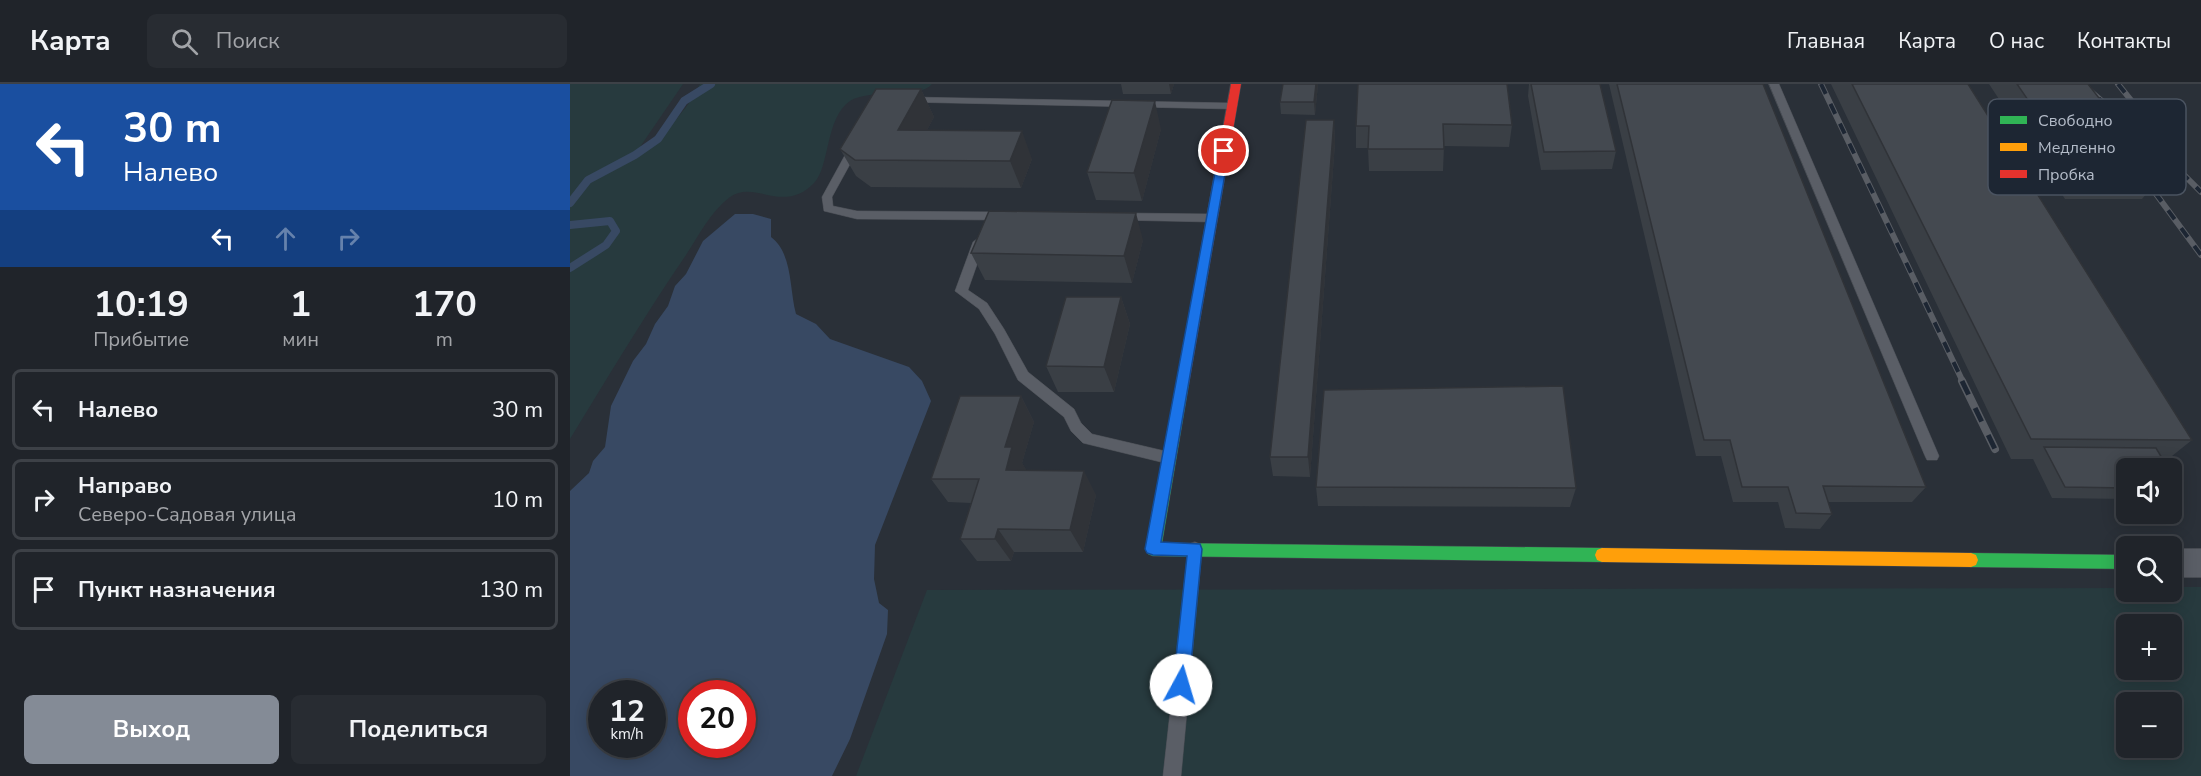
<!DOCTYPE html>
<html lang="ru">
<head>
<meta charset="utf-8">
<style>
	body { margin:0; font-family:"Nunito Sans",sans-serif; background:#282c32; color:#f1f3f6; height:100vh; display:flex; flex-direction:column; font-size:22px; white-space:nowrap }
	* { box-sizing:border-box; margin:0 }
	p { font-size:20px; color:#a2a4a8 }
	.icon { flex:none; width:33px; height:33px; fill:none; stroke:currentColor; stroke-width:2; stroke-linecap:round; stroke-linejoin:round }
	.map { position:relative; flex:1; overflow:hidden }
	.details { display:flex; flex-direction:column; background:#20242a; width:570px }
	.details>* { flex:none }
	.hud { background:#1a4fa0; color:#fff; overflow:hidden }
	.fabs { position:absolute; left:1546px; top:374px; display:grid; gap:12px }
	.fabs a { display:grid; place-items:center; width:66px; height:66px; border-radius:9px; background:#20242a; box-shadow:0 3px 15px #0003,0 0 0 2px #3d4147; font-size:30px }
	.speed { position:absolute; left:18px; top:596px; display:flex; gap:12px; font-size:30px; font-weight:700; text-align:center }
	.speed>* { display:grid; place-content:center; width:78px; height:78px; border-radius:50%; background:#20242a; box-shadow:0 3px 15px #0003,0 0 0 2px #3d4147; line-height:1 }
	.speed small { font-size:15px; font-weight:400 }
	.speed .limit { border:9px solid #d22; background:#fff; color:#111 }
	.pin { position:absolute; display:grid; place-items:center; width:51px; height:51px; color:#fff; margin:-26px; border:3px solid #fff; border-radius:50%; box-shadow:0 2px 6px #0007 }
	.me { position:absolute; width:66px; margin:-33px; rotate:6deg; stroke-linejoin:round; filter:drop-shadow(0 0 4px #0008) }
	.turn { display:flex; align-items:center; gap:21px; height:126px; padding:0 24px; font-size:27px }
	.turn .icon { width:78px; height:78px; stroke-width:2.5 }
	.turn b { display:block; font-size:42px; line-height:51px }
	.lanes { display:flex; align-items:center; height:57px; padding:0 24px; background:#0003; justify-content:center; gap:30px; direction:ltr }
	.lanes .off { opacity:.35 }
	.eta { display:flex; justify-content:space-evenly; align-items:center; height:102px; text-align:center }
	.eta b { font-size:36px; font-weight:700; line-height:42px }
	.primary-button { display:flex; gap:12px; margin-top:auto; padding:12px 24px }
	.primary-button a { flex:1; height:69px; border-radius:9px; background:#848b96; color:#fff; font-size:24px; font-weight:700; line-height:69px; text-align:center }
	.primary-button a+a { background:#282c32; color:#f1f3f6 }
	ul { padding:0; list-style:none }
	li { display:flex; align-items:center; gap:18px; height:81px; margin:0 12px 9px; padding:0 12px; border:3px solid #3d4147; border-radius:9px }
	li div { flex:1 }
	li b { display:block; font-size:22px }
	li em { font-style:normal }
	header { display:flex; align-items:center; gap:36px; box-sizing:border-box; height:84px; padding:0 30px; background:#20242a; border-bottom:2px solid #3d4147 }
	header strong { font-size:28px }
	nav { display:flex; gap:33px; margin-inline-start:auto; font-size:21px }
	.search { width:420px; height:54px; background:#282c32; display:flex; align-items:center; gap:15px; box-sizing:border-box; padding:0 21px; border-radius:9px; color:#a2a4a8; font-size:22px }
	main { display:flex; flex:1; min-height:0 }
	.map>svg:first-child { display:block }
</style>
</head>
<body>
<header>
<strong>Карта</strong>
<div class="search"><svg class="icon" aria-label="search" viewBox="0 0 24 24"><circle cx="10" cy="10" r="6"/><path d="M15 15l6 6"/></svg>Поиск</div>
<nav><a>Главная</a><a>Карта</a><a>О нас</a><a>Контакты</a></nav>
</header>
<main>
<section class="details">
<div class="hud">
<div class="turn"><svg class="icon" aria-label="left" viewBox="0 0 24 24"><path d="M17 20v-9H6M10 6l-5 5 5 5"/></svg><div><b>30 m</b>Налево</div></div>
<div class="lanes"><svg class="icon" aria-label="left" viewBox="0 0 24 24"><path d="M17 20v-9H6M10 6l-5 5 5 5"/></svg><svg class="icon off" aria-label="ahead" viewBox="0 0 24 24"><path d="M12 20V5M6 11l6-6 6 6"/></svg><svg class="icon off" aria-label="right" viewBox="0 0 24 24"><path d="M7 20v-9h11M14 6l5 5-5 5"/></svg></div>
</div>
<div class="eta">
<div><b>10:19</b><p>Прибытие</p></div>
<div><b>1</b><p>мин</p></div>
<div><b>170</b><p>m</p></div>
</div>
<ul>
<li><svg class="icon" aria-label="left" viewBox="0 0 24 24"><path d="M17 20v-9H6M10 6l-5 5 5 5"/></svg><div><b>Налево</b></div><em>30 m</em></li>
<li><svg class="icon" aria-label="right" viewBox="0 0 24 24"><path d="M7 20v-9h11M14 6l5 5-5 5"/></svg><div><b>Направо</b><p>Северо-Садовая улица</p></div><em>10 m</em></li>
<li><svg class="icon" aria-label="arrive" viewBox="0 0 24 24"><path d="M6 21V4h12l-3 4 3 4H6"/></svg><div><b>Пункт назначения</b></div><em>130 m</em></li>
</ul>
<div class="primary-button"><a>Выход</a><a>Поделиться</a></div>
</section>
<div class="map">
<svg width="1631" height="692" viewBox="0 0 1631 692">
	<rect width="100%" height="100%" fill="#2a3038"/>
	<path fill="#273a3e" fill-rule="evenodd" d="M0,0H113L70,63C99,45 114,31 130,0H362C351,15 300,4 280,17C255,34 260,83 244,99C213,131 185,95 160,113C141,127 129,151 116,171C75,231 38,293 0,355Z
		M1602,503H1631V692H286L357,506L1557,504V507H1602ZM1557,540H1602V585H1557ZM1557,618H1602V663H1557Z"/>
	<path fill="#384963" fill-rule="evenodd" d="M165,130H183L201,135V153C223,170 219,204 226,230L246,240L260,255L339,283L352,297L361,317L305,461L304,495L309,519L318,526L317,550L280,655L262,692H0V407L19,389L23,377L35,363L41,322L63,277L76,260L85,240L98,222L105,202L116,190L133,157ZM32,609H82V660H32ZM122,609H172V660H122Z"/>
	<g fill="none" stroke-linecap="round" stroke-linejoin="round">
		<path stroke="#384963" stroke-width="8" d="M0,119L18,96L65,71L88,55L114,17L141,0
			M0,141L40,137L46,147L36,161L0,184"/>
		<g stroke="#484c53" stroke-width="1">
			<path id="lane" d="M1199,0H1209L1369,372L1367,376H1357L1355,372Z
				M339,13L662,19L667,22L662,25L335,18L334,16Z
				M285,59L290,62L262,113L263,122L287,127L433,128L439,132L433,136L287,135L254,127L252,113L280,62Z
				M551,129L642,130L648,134L642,138L547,136V130Z
				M409,154L415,158L398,206L417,219L434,245L458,288L504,325L511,339L522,350L599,368L604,370L606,374L604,378L599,380L513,359L501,347L494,333L448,296L425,250L409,225L385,207L403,158Z
				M625,458L630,460L632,465L611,692H593L618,465L620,460Z"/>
		</g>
		<g stroke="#484c53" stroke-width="2">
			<path id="street" d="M1602,465H1631V493H1602Z"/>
		</g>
		<g stroke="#484c53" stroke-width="1">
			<path id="fast" d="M613,294L619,299L592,459L1032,464L1037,466L1039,471L1037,476L1032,478L583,472L578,470L576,465L607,299Z
				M1401,469L1557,471V485L1401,483L1396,481L1394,476L1396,471Z"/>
		</g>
		<g stroke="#484c53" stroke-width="1">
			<path id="slow" d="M1032,464L1401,469L1406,471L1408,476L1406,481L1401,483L1032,478L1027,476L1025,471L1027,466Z"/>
		</g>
		<g stroke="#484c53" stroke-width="1">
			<path id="jam" d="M661,0H671L619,299L613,304L607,299Z"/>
		</g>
		<use href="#lane" fill="#5a5e66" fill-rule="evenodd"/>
		<use href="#street" fill="#5a5e66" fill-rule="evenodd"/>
		<use href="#fast" fill="#30b455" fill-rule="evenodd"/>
		<use href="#slow" fill="#ff9f0a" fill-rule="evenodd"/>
		<use href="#jam" fill="#e5322d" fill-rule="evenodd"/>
		<g stroke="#595d64" stroke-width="6">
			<path id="rail-far1" d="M1251,0L1393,298
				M1512,0L1590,67L1631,108
				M1548,0L1608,75
				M1572,91L1631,171"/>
		</g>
		<g stroke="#595d64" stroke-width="8">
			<path id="rail" d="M1392,297L1425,365"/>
		</g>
		<use href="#rail-far1" stroke="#1d2633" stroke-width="4" stroke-dasharray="11" stroke-linecap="butt"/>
		<use href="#rail" stroke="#1d2633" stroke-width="5" stroke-dasharray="15" stroke-linecap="butt"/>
	</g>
	<path fill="#3a3f45" d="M551,0H604L601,10H553Z
		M713,0H748L745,31L711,30L710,18Z
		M788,0L942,41L939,63L874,62L873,87H799L798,64H786V42Z
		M959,0H1030L1046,67L1042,85L971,86L958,12Z
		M1039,0H1193L1356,403L1342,418H1258L1262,430L1250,445L1215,444L1208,418H1163L1151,372H1126Z
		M1261,0H1398L1622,356L1597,376H1593L1557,384V415L1482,414L1463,375H1441Z
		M1419,0H1518L1591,93L1572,115H1495Z
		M351,5L364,33L357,46L462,75L451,104L301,103L286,92L270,65Z
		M764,36L765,59L740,393L703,392L700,373Z
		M591,45L572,117L526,116L517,88Z
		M573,156L562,199L415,196L401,169Z
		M551,213L560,240L544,308H488L476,282Z
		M451,312L464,338L452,379L456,386L526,411L513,468H444L441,477H407L390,455L401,419L378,418L361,395Z
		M1602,391L1610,404L1602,410Z
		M746,403L1006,404L1000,423L748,422Z"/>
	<path fill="#303338" d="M599,0H604L601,10Z
		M746,0H748L745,31L744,18Z
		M351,5L364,33L342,74L328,46Z
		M585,17L591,45L572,117L564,89Z
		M764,36L765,59L740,393L738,373Z
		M452,47L462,75L451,104L440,77Z
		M566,129L573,156L562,199L554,172Z
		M551,213L560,240L544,308L534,283Z
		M451,312L464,338L452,379L457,387L436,386L435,363Z
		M514,387L526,411L513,468L500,446Z
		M428,445L444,468L441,477L425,455Z"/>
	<path fill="#444950" stroke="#303338" stroke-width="1.5" d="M713,0H746L744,18H710Z
		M788,0H937L942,41L873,40L874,65H798L799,42H786Z
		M961,0H1030L1046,67L974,68Z
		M1047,0H1193L1356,403L1253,402L1262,430L1226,429L1218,403H1172L1160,356H1134Z
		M1282,0H1398L1622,356L1461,355Z
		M1447,0H1518L1591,93H1511Z
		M306,5H351L328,46L452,47L440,77L285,76L270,65Z
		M542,16L585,17L564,89L517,88Z
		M736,36H764L738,373H700Z
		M419,127L566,129L554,172L401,169Z
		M496,213H551L534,283L476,282Z
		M993,302L1006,404L746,403L754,306Z
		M390,312H451L435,363H442L436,386L514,387L500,446L428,445L425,455H390L409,395H361Z
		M1474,363L1586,364L1598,384H1557V404L1495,403Z
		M1602,391L1610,404H1602Z"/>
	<path fill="#1a73e8" stroke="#114b97" stroke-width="1.5" d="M654,63L659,67L591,458L630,460L632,465L619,601L617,607L611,609L605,607L603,601L617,472L583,471L577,469L575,465L649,67Z"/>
	<rect x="1418" y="15" width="198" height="96" rx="9" fill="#1d2633" stroke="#4a5360" stroke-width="1.5"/>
	<rect x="1430" y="32" width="27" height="8" fill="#30b455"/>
	<rect x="1430" y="59" width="27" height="8" fill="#ff9f0a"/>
	<rect x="1430" y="86" width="27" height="8" fill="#e5322d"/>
	<g font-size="16" fill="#b4bcc9">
		<text x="1468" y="42">Свободно</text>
		<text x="1468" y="69">Медленно</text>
		<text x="1468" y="96">Пробка</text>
	</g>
</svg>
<div class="fabs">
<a><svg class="icon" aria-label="sound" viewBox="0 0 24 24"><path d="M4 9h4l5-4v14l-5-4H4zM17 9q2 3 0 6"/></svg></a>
<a><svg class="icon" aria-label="search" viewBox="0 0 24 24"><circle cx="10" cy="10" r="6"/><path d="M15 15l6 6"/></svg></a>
<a>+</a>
<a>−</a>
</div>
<div class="speed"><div>12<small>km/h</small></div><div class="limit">20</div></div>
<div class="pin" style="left:654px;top:67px;background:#d93025"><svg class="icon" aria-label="arrive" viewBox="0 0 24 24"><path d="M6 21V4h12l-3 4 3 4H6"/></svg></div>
<svg class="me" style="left:611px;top:601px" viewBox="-20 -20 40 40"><circle r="19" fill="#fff"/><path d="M0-13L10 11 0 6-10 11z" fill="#1a73e8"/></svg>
</div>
</main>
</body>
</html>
